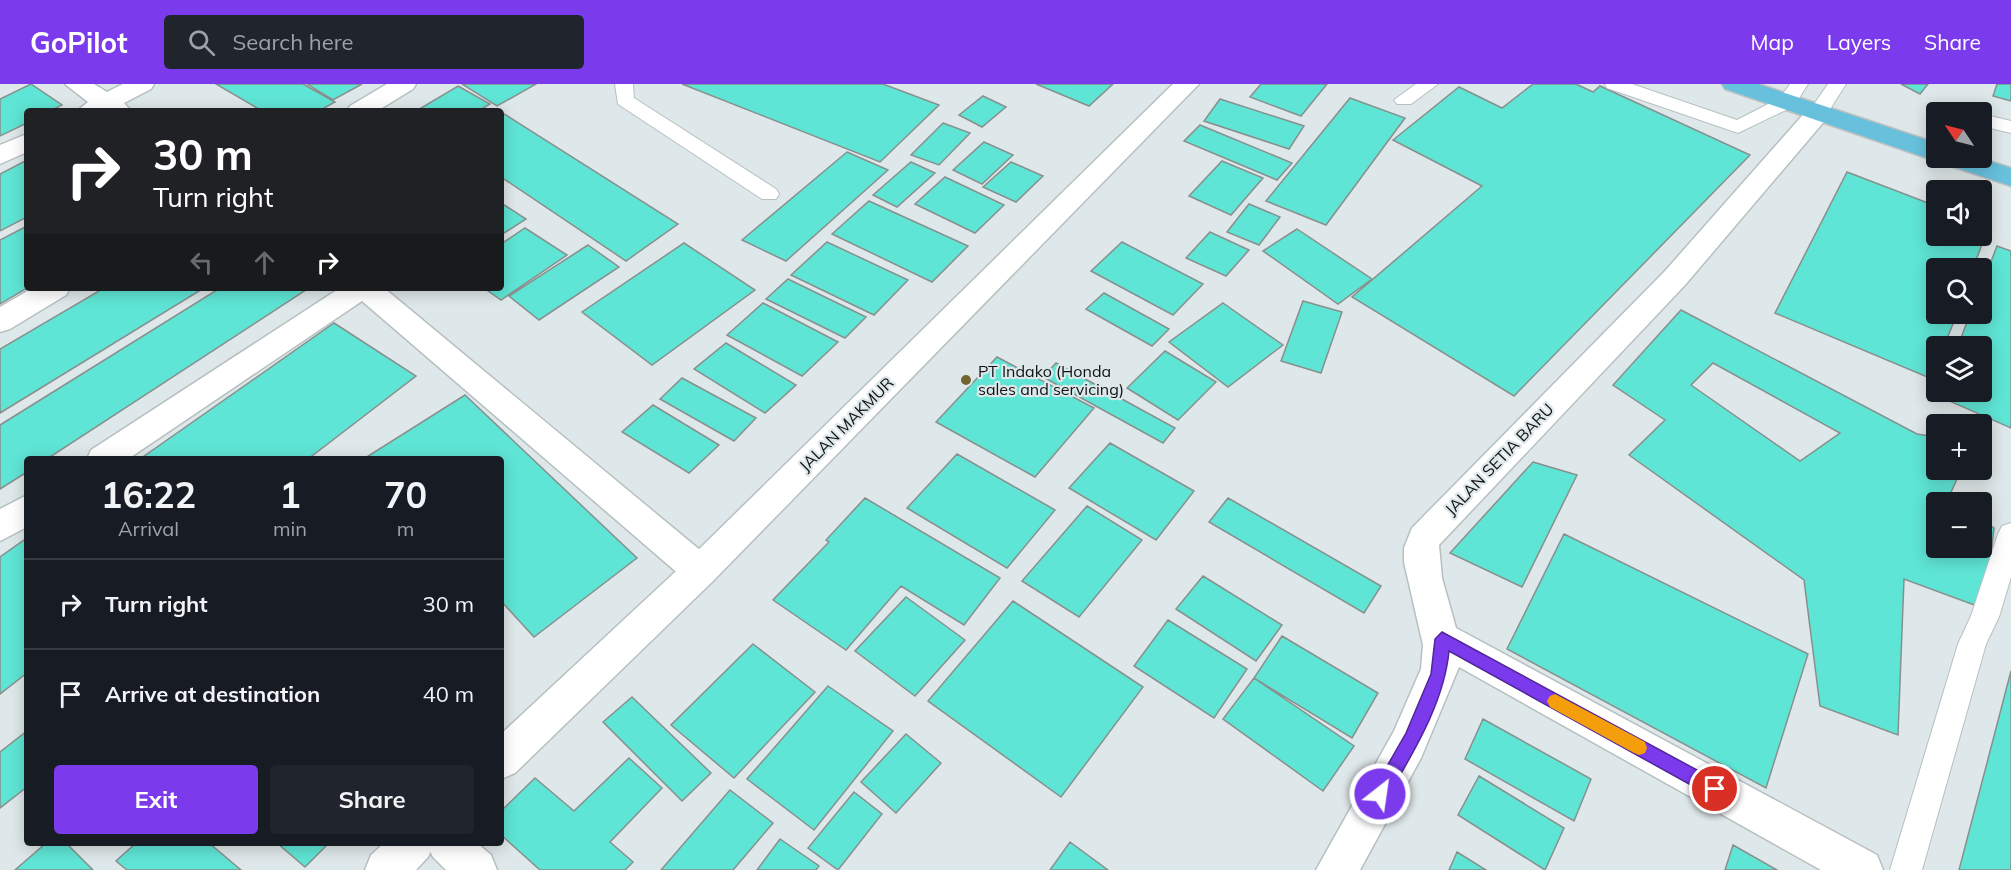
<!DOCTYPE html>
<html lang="en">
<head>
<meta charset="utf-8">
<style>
	body { margin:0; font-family:Mulish,sans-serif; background:#20242c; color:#f1f3f6; height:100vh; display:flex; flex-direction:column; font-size:22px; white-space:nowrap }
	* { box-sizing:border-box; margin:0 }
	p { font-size:20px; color:#9ea1a6 }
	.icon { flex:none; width:33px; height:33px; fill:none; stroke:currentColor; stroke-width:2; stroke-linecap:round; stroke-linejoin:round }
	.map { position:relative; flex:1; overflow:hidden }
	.panel { position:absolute; left:24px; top:372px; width:480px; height:390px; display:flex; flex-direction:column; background:#171b24; border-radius:6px; box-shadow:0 3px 15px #0003 }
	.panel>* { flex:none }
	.guide { position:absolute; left:24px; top:24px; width:480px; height:183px; border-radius:6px; box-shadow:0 3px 15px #0003; background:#202124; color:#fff; overflow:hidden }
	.needle { width:39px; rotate:305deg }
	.fabs { position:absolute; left:1926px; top:18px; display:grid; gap:12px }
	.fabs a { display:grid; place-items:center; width:66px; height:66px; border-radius:6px; background:#171b24; box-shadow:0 3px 15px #0003; font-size:30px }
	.pin { position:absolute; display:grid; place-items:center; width:51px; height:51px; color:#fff; margin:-26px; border:3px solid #fff; border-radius:50%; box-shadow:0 2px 6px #0007 }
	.me { position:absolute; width:66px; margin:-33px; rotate:30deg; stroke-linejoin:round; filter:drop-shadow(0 0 4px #0008) }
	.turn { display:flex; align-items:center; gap:21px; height:126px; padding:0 30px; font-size:27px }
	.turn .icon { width:78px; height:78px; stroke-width:2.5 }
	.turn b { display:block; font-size:42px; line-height:51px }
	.lanes { display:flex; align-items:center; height:57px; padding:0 30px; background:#0003; justify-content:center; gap:30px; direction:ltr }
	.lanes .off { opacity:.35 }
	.eta { display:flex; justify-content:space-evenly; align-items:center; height:102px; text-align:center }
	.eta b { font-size:36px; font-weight:700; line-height:42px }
	.action { display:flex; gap:12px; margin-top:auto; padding:12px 30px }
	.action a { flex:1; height:69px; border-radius:6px; background:#7c3aed; color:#fff; font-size:24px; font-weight:700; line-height:69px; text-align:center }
	.action a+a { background:#20242c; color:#f1f3f6 }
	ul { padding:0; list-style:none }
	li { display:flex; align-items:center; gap:18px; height:90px; padding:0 30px; border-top:2px solid #363941 }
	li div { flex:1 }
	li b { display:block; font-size:22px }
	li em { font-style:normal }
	header { display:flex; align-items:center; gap:36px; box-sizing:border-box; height:84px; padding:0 30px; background:#7c3aed; color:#fff }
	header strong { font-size:28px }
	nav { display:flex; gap:33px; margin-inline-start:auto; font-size:21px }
	.search { width:420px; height:54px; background:#20242c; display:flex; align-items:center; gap:15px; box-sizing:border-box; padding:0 21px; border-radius:6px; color:#9ea1a6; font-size:22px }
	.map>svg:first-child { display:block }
</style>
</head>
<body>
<header>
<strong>GoPilot</strong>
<div class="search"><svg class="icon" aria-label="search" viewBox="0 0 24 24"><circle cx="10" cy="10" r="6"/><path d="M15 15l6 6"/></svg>Search here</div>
<nav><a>Map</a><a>Layers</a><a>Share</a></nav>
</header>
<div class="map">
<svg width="2011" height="786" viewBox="0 0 2011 786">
	<rect width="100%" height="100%" fill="#dee7e9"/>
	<path fill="#5fe5d5" stroke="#88908e" stroke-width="1.5" fill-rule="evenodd" d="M31,0L62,21L50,27H27V39L0,52V15Z
		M216,0H303L335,18L319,27H262Z
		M307,0H362L333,16Z
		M462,0H536L497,22Z
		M682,0H883L939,21L880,78Z
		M1036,0H1113L1089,22Z
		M1261,0H1327L1301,32L1250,13Z
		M1533,0H1576L1593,8L1600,2L1750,71L1514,312L1352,213L1482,102L1393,56L1459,3L1502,24Z
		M1901,0H1928L1920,10Z
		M1997,0H2011V17L1993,12Z
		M458,2L490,20L478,27H416Z
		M983,12L1006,23L982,43L959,31Z
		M1350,14L1405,34L1326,141L1266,117Z
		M1220,15L1304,42L1289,65L1204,37Z
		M501,28L678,140L626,177L501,93Z
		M943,39L970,49L939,81L911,71Z
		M1200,41L1292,79L1277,96L1184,57Z
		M984,58L1013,71L982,100L953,86Z
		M847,68L888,86L786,177L742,156Z
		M27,76V133L0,147V90Z
		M1222,77L1263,94L1231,131L1189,112Z
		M911,78L935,89L897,123L873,111Z
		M1011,78L1043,92L1016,118L983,103Z
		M1847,88L1936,122V152H1982V139L1989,142L1973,184H1936V230H1957L1944,262H1936V283L1932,295L1775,229Z
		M945,93L1004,121L975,149L915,120Z
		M869,117L968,162L932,198L832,150Z
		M501,119L526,135L501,151Z
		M1249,120L1280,133L1259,161L1227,148Z
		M27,142V204L0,220V156Z
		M525,144L567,171L501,216L484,204H501V160Z
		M1297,145L1372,195L1338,220L1263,167Z
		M1210,148L1249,166L1226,192L1186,174Z
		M827,158L908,196L874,231L791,191Z
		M1122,158L1203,200L1173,231L1091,187Z
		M684,159L755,206L652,281L582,228Z
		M588,161L619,183L539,236L509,212Z
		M1997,162L2011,167V344L1938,312L1940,308H1982V262H1958L1970,230H1982V201Z
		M788,195L866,233L845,254L766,215Z
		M104,204H204L0,329V265Z
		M220,204H309L47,375H27V388L0,405V341Z
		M1104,209L1169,245L1152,262L1086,225Z
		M1303,217L1342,228L1321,289L1281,277Z
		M763,219L838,258L802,292L727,251Z
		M1223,219L1283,261L1228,303L1169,258Z
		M1681,226L1917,350L1936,353V386H1961L1948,415L1953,418H1936V464H1982V436L1994,444L1985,525L1904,495L1898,651L1820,622L1804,496L1629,371L1665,336L1613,301ZM1713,279L1840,349L1800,377L1691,301Z
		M334,239L416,292L308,375H140Z
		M726,259L796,301L765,329L694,285Z
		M1165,267L1216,298L1178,336L1127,304Z
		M997,273L1094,324L1035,393L936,338Z
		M1056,279L1175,344L1163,359L1043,293Z
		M682,294L756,334L734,357L660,315Z
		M465,311L637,474L534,553L501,517V375L365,374Z
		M653,321L719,361L689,389L622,348Z
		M1110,359L1194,407L1156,456L1069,404Z
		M957,370L1055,426L1007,484L907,424Z
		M1533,378L1577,391L1522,503L1450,469Z
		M865,414L1000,494L964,541L901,502L846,566L773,516L829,458L826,456Z
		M1228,414L1381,502L1364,529L1209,438Z
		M1087,422L1142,456L1079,533L1022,497Z
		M1564,450L1808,570L1766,704L1507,565Z
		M27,454V589L0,610V473Z
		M1203,492L1282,541L1256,577L1176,525Z
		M906,513L965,556L915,612L855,567Z
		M1013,517L1143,603L1061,713L928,617Z
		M1168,536L1247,585L1214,634L1134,582Z
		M1282,552L1378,609L1352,654L1254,594Z
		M753,560L815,608L734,694L671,641Z
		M2011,587V786H1959Z
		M1254,594L1354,662L1323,707L1223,635Z
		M828,602L893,647L814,746L747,695Z
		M632,613L711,689L682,717L603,638Z
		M1483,635L1591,695L1574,737L1465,675Z
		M27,647V703L0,724V668Z
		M906,650L941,679L896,729L861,698Z
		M629,674L662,704L610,758L633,778L625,786H540L501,751V727L535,694L574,727Z
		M1479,692L1564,744L1545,786L1458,731Z
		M730,706L773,739L733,786H661Z
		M854,708L882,730L838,786L808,764Z
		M780,755L819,782L816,786H757Z
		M1070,758L1108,786H1050Z
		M46,759H66L93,786H15Z
		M136,759H209L241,786H127L116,777Z
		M277,759H329L305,783Z
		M1733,761L1777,786H1725Z
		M1457,768L1486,786H1449Z"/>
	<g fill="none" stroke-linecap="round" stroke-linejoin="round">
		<g stroke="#b7c0c1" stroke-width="2">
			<path id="service" d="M615,0H633L634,14L776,105L779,110L776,115H762L618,20Z
				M1416,0H1438L1411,20H1397L1394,16Z
				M1605,0H1632L1737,36L1780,14L1790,0H1808L1794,22L1738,49L1607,4Z
				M1828,0H1846L1825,33H1811L1808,29Z
				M1982,30L2011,37V49L1982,42Z
				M2011,439V493L1999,533L1986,560L1922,786H1890L1958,560L1971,532L1998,450L2002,442Z"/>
		</g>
		<g stroke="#b7c0c1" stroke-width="3">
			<path id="minor" d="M65,0H94L107,8L123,0H154L151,5L124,19L131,27H77L88,18Z
				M387,0H416L413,5L377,27H347L350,22Z
				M1818,21L1827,24L1831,29L1827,34L1685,201L1439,461L1442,494L1456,544L1877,771L1883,786H1821L1459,583L1421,674L1360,786H1316L1394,647L1421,585L1423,561L1404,478V464L1412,444L1665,187L1809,24Z
				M27,50V68L0,80V61Z
				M33,204H70L66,211L10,245L0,248V223Z
				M340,204H384L712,476L718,487L712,498L700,502L688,498L362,217L128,375H87L91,366Z
				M27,411V443L0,457V425Z
				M426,759H477L491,771L497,786H446L433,773Z"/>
		</g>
		<g stroke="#b7c0c1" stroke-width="3">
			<path id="tertiary" d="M1173,0H1199L712,498L515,689L501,695V650L688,476Z
				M384,759H435L428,773L416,786H365L371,771Z"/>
		</g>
		<g stroke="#c1c1c1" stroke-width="3">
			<path id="primary" d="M1722,0H1758L1936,59V74H1980L2011,84V102L1945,80L1941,75L1927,74L1725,5Z"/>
		</g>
		<use href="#service" fill="#fff" fill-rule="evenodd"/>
		<use href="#minor" fill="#fff" fill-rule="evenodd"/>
		<use href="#tertiary" fill="#fff" fill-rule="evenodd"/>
		<use href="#primary" fill="#67c1dd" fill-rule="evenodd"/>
	</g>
	<path fill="#7c3aed" stroke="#51269a" stroke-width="1.5" d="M1442,548L1721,699L1723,705L1721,711L1715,713L1709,711L1449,567C1444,620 1412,670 1386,716L1380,718L1374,716L1372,710L1374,705L1406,649L1431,590L1435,555Z"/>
	<path fill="#f59e0b" d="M1555,610L1645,658L1647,664L1645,669L1639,671L1634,669L1550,623L1547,617L1550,612Z"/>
	<circle fill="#726532" stroke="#dee7e9" stroke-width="2" cx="966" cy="296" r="6"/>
	<g text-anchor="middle" stroke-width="4.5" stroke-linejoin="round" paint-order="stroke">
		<g font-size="16" fill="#0f1212" stroke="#dee7e9" text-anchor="start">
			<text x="978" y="293">PT Indako (Honda<tspan x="978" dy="18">sales and servicing)</tspan></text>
		</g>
		<g font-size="16" fill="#0f1212" stroke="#dee7e9">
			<text transform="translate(846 340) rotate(-45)" y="6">JALAN MAKMUR</text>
			<text transform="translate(1499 375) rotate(-46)" y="6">JALAN SETIA BARU</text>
		</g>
	</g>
</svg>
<div class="fabs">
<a><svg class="needle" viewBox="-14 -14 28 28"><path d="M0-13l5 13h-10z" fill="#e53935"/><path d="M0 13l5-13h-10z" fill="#9ea1a6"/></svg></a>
<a><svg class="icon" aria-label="sound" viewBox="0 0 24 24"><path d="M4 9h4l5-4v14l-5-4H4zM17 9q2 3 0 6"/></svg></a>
<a><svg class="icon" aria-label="search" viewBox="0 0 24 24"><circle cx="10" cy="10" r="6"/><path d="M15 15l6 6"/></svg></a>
<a><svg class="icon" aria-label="layers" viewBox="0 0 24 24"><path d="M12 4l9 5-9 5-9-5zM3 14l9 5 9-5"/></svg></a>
<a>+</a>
<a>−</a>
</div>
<div class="pin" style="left:1715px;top:705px;background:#d93025"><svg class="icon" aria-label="arrive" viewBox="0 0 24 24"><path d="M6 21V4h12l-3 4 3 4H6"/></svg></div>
<svg class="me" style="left:1380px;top:710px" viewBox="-20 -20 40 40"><circle r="17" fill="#7c3aed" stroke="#fff" stroke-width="3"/><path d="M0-11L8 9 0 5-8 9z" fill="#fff"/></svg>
<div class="guide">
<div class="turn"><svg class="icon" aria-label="right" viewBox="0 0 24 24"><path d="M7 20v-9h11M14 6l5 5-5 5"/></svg><div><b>30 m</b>Turn right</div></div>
<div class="lanes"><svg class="icon off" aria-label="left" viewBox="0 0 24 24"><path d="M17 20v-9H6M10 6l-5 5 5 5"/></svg><svg class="icon off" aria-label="ahead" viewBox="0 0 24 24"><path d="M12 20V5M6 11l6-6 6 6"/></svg><svg class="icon" aria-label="right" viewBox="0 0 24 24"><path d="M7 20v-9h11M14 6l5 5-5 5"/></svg></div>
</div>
<section class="panel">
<div class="eta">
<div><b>16:22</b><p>Arrival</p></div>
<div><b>1</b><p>min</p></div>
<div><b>70</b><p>m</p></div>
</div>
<ul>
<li><svg class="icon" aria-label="right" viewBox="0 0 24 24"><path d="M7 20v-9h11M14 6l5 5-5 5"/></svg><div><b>Turn right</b></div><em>30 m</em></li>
<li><svg class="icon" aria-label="arrive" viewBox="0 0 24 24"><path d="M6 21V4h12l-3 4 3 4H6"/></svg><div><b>Arrive at destination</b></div><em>40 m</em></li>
</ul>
<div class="action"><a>Exit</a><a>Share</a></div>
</section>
</div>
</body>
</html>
